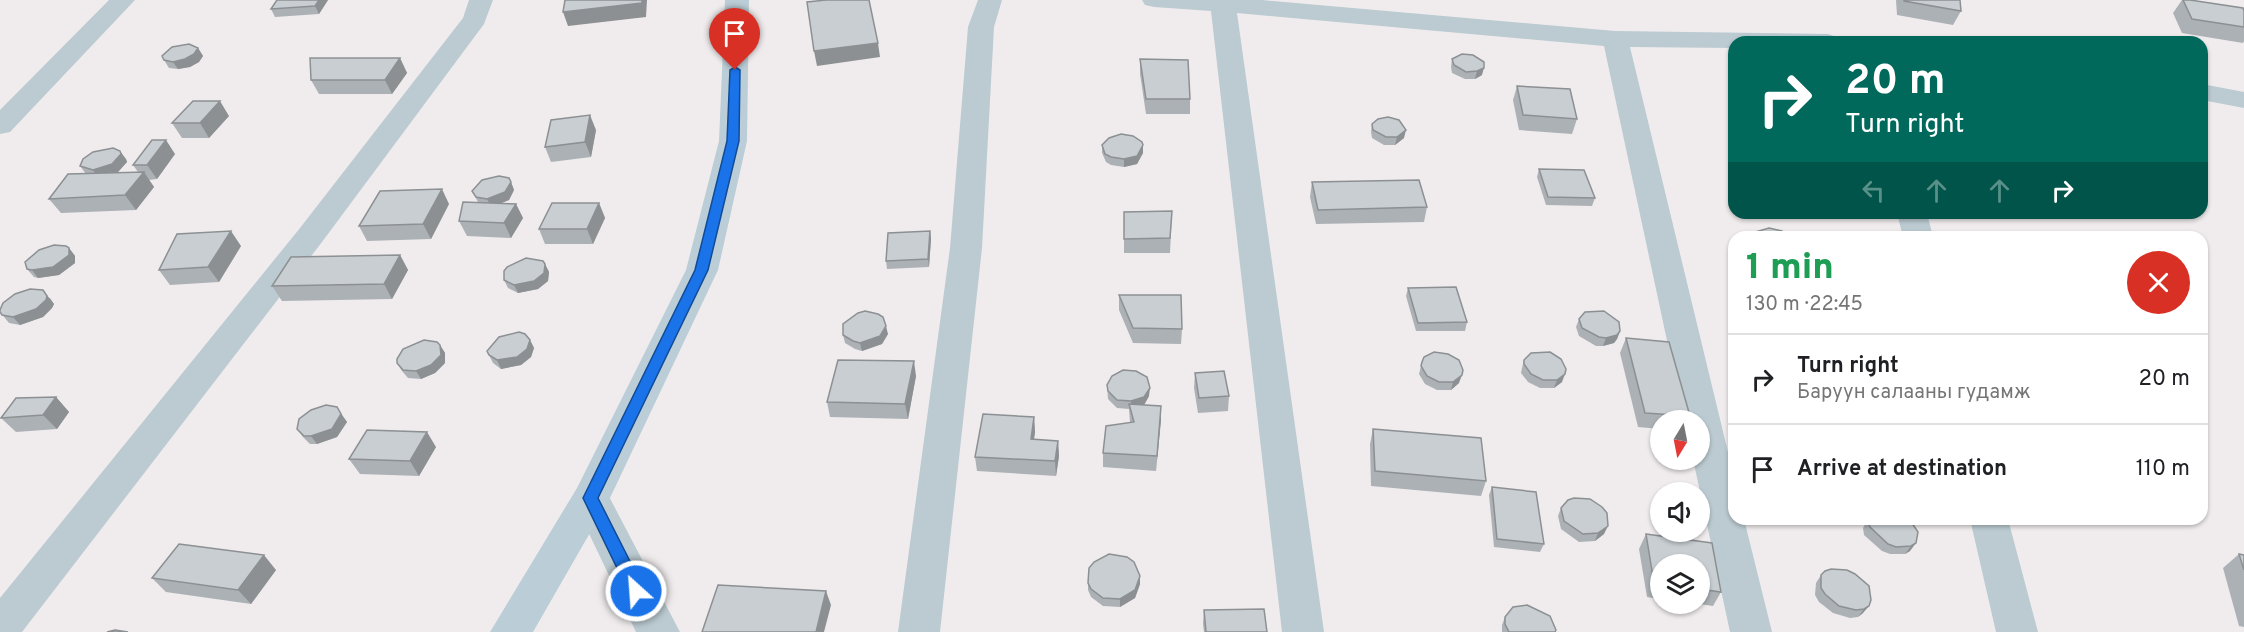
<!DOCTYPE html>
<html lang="en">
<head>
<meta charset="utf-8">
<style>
	body { margin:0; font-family:Overpass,sans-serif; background:#f2f2f2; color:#202124; height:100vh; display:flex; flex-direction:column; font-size:22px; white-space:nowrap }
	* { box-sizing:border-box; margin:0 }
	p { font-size:20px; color:#757577 }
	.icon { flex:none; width:33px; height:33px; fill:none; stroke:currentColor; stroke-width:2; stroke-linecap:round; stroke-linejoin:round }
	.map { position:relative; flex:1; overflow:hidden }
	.side { position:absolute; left:1728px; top:231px; width:480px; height:294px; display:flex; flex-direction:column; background:#fff; border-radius:18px; box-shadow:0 2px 4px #0004 }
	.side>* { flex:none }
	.banner { position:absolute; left:1728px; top:36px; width:480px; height:183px; border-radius:18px; box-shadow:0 2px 4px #0004; background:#00695c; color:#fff; overflow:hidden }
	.needle { width:39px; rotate:190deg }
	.tools { position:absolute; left:1650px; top:410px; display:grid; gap:12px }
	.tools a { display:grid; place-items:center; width:60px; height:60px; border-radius:50%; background:#fff; box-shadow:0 2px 4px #0004; font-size:30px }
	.pin { position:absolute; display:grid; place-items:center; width:51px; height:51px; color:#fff; margin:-62px -26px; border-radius:50% 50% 50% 0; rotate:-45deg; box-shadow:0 0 6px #0007 }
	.pin .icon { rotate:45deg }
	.me { position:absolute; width:66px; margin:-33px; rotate:334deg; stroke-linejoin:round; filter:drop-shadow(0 0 4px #0008) }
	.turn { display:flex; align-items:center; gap:21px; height:126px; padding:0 18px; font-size:27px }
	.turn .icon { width:78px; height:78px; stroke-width:2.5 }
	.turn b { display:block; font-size:42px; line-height:51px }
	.lanes { display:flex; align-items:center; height:57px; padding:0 18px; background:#0003; justify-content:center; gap:30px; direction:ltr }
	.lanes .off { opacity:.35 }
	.round { display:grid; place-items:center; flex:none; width:63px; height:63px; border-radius:32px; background:#f2f2f2 }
	.summary { display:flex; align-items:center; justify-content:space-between; height:102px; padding:0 18px }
	h1 { font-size:36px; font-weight:800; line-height:45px; color:#1e9e55 }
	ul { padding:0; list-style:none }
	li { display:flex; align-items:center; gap:18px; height:90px; padding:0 18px; border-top:2px solid #e0e0e0 }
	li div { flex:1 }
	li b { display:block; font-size:22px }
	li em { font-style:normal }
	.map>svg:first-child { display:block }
</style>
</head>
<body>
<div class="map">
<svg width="2244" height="632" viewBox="0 0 2244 632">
	<rect width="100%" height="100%" fill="#f0eced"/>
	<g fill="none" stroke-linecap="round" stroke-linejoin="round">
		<path fill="#bbcbd1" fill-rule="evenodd" d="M109,0H135L10,132L0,134V110Z
			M469,0H493L484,24L322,242L22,632H0V598L300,228L463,18Z
			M978,0H1002L994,27L982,248L940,632H898L950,248L968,27Z
			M1142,0H1262L1615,31L1828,34L1837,37L1841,42H1734V48L1630,47L1734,477V519H1744L1772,632H1730L1693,459H1700V420H1684L1604,46L1237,13L1324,632H1282L1211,11L1154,7L1145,5Z
			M2202,84L2244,92V108L2202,100Z
			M1897,213H1927L1933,237H1903Z
			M591,483L604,487L680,632H636L572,498L578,487Z
			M1970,519H2008L2038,632H1996Z"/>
		<path fill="#bbcdd6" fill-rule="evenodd" d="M725,0H749L747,141L718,270L610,498L533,632H490L577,488L686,270L719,141Z"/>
	</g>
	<path fill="#acb1b5" d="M277,0H328L319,14L275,17L271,9Z
		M1896,0H1960L1961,11L1953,25L1897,15Z
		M2182,0H2190L2244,11V41L2243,43L2182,33L2173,13Z
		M198,48L203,56L199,62L190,67L178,69L169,68L164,60Z
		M1462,54L1482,75L1475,79H1465L1452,73L1451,67L1452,59Z
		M400,58L407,73L392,94H319L311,80Z
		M1140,59L1190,99V114H1146L1140,74Z
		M1517,86L1577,119L1572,134L1519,130L1513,100Z
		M229,116L209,138H182L172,123Z
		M1372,124L1404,138L1395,145H1384L1372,138L1371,132Z
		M596,130L591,157L551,162L545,147Z
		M1102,145L1143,153L1137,164L1124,167L1111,165L1106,162L1102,153Z
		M175,154L157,179L149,180L154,187L136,210L61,213L49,199L86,174L80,166L126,159L127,162L118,172L114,173L138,172L133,165Z
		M1539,169L1595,198L1592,206L1546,205L1537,177Z
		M511,182L514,190L509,200L502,203L516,204L523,218L511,238L467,236L459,221L478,202L472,191Z
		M1312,182L1427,207L1424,222L1316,224L1310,197Z
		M599,203L605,218L593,244H545L539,229Z
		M449,204L431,239L367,241L359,226Z
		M1172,211L1170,253H1124V212Z
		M1813,213H1845L1842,218Z
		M2086,213H2103L2097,215Z
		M930,231L931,239L929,267L887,269L886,261Z
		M241,246L219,282L170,285L159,270Z
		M69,248L75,256V263L59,275L38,278L34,277L27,269Z
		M400,255L408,270L392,299L282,301L272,286Z
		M545,264L549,272L548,281L538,289L518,293L508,288L504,280Z
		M1408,288L1467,322L1465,331H1416L1406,296Z
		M1119,295L1182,329L1181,344L1133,343L1119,310Z
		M50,298L54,304L52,308L43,317L20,325L9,323L0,312Z
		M1579,319L1620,331L1617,339L1614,343L1603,346H1596L1579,336L1576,327Z
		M888,334L882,344L862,351L855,349L845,343L843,335Z
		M1626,338L1690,416L1688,420H1660V429L1638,427L1620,353Z
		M530,340L534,348L531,357L521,365L501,369L493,363L489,355Z
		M440,345L445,353V363L435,373L421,379L408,378L402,371L397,363Z
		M1524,360L1562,382L1554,388H1540L1528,382L1521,373L1522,368Z
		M1422,362L1459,383L1451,390H1437L1425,384L1419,374Z
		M1195,373L1229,396L1228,411L1198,413L1194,388Z
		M916,376L908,419L830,417L827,402Z
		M1107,385L1149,396L1144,405L1161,406L1156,471L1103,467V453L1130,422L1129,409L1117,408L1108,399Z
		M56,397L69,412L57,429L16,432L1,418Z
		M337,407L347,422L337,437L317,444H310L303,437L297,429Z
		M1034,417L1035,432L1034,439L1058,441L1059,456L1056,476L977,471L975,457Z
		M1373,429L1486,481L1481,496L1371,486L1370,444Z
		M436,447L419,476L360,474L349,459Z
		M1492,487L1544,544L1540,552L1494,547L1489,495Z
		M1561,508L1604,534L1595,541L1579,542L1561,529L1558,516Z
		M1868,519H1908L1918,532L1910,551L1905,554H1890L1882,551L1864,535L1863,528Z
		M1646,534L1712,543L1721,592L1713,606L1693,603H1700V564H1660V599L1647,597L1639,549Z
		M2239,554L2244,555V627L2239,626L2223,568Z
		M276,570L251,604L166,592L152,578Z
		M1821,575L1869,586L1863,613L1858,617L1850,618L1833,613L1819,602L1815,595L1816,583Z
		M1088,583L1140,584L1135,598L1120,607L1103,606L1091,597L1088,590Z
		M1204,610L1267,632H1204L1203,624Z
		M1505,617L1555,632H1502V625Z"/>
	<path fill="#8c9093" d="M319,0H328L319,14L315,6Z
		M642,0H647L646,17L568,26L563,12Z
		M878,43L880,57L817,66L814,51Z
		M198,48L203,56L199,62L190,67L178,69L173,62Z
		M400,58L407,73L392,94L385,80Z
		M1484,68L1482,75L1475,79L1477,71Z
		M220,101L229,116L209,138L200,123Z
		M590,115L596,130L591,157L585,142Z
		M1406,130L1404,138L1395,145L1397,137Z
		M166,140L175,154L157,179L147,165Z
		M1143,145V153L1137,164L1124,167V159Z
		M120,151L126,159L127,162L118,172L98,178L93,170Z
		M144,172L154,187L136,210L125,195Z
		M511,182L514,190L509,200L491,207L487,199Z
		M442,189L449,204L431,239L423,224Z
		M599,203L605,218L593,244L587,229Z
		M516,204L523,218L511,238L504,223Z
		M231,231L241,246L219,282L208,267Z
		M930,231L931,239L929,267L928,259Z
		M69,248L75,256V263L59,275L38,278L32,270Z
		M400,255L408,270L392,299L384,284Z
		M545,264L549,272L548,281L538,289L518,293L514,285Z
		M43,290L54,304L52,308L43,317L20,325L13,317Z
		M886,326L888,334L882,344L862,351L860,343Z
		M1620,331L1617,339L1614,343L1603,346L1606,338Z
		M530,340L534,348L531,357L521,365L501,369L497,360Z
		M440,345L445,353V363L435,373L421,379L416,371Z
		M914,361L916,376L908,419L905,404Z
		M1565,374L1562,382L1554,388L1557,380Z
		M1462,375L1459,383L1451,390L1453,382Z
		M1150,388L1149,396L1144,405L1131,409V401Z
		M56,397L69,412L57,429L43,415Z
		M1161,406V421L1156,471L1157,456Z
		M341,414L347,422L337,437L317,444L311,436Z
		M1034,417L1035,432L1032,454L1031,439Z
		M427,432L436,447L419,476L410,461Z
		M1058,441L1059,456L1056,476L1055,461Z
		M1608,526L1604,534L1595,541L1598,533Z
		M1916,543L1910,551L1905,554L1911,546Z
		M264,555L276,570L251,604L238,590Z
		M1140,576V584L1135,598L1120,607V599Z
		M826,591L831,605L824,632H816Z
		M1869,606L1863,613L1858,617L1864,609Z"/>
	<path fill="#c8ced2" stroke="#8c9093" stroke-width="1.5" d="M277,0H319L315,6L271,9Z
		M565,0H642V3L563,12Z
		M826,0H869L878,43L814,51L807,2Z
		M1904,0H1960L1961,11L1904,1Z
		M2183,0H2190L2243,8L2244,11V27L2192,19Z
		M1892,39L1918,42H1893Z
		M189,44L198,48L194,54L185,59L173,62L164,60L162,56L172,47Z
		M1462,54L1473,55L1484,62V68L1477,71L1466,72L1454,65L1452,59Z
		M310,58H400L385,80H311Z
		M1140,59L1188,60L1190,99H1146Z
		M1517,86L1570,89L1577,119L1523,115Z
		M193,101H220L200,123H172Z
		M590,115L585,142L545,147L551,120Z
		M1388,117L1399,120L1406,130L1397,137H1386L1373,130L1372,124L1378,119Z
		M1121,134L1133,136L1142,142L1143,145L1137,156L1124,159L1111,157L1105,154L1102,145L1109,138Z
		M152,140H166L147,165H133Z
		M113,148L120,151L121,154L112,164L93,170L80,166L83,159L93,152Z
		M1539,169L1584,170L1595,198L1548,197Z
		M144,172L125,195L49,199L68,174Z
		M499,176L509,178L511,182L505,192L487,199L476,197L472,191L482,180Z
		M1419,180L1427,207L1318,210L1312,182Z
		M442,189L423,224L359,226L380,191Z
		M463,202L516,204L504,223L459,221Z
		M552,203H599L587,229H539Z
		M1172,211L1170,238L1124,239V212Z
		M1769,228L1782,231L1789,237H1754L1755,232Z
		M231,231L208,267L159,270L177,234Z
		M930,231L928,259L886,261L888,233Z
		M54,245L66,246L69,248V255L53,267L32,270L27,269L25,262L39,250Z
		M400,255L384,284L272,286L291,257Z
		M526,258L543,261L545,264L544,273L534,281L514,285L504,280V271L507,267Z
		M1456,287L1467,322L1418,323L1408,288Z
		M30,289L43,290L47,296L46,300L36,309L13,317L2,315L0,312V310L3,303L15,294Z
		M1119,295H1181L1182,329L1133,328Z
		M865,311L878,314L883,317L886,326L880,336L860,343L853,341L843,335V324L858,313Z
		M1604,311L1619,322L1620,331L1617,335L1606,338L1599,337L1582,328L1579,319L1585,312Z
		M519,332L525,334L530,340L527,349L517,357L497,360L489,355L487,351L499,337Z
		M1626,338L1669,342L1690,416L1645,413Z
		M424,340L437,342L440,345L441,355L431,365L416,371L403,370L397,363V359L403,349Z
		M1434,352L1448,354L1459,360L1463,370L1462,375L1453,382H1439L1427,376L1421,366L1422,362L1424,357Z
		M1550,352L1561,359L1566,369L1565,374L1557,380H1543L1531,374L1524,364V360L1531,353Z
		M838,360L914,361L905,404L827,402Z
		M1123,370L1136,371L1147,377L1150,388L1144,397L1131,401L1117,400L1108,391L1107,385L1112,376Z
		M1224,371L1229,396L1199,398L1195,373Z
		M56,397L43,415L1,418L16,398Z
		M1129,404L1161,406L1157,456L1103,453L1106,426L1134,422Z
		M326,405L337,407L341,414L332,429L311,436H304L297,429L299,419L311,410Z
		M983,414L1034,417L1031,439L1058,441L1055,461L975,457Z
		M1373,429L1481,438L1486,481L1375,471Z
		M367,430L427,432L410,461L349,459Z
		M1492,487L1536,492L1544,544L1497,539Z
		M1574,498L1590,499L1602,507L1607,513L1608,526L1598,533L1583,534L1564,521L1561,508L1568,500Z
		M1869,519H1908L1910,520L1918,532L1916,543L1911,546L1896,547L1888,544L1870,527L1868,521Z
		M1646,534L1712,543L1721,592L1700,589V564H1660V583H1654Z
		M179,544L264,555L238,590L152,578Z
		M1109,554L1127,557L1134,562L1140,576L1135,590L1120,599L1103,598L1091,589L1088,583L1089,568L1094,562Z
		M2239,554L2244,555V570Z
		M1831,569L1847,570L1855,574L1869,586L1871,600L1869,606L1864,609L1856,610L1839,606L1825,594L1821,588V575L1825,571Z
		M718,585L826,591L816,632H702Z
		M1527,605L1550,616L1556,630L1555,632H1509L1505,624V617L1513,607Z
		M1264,609L1267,632H1206L1204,610Z
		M115,630L128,632H107Z"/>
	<path fill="#1a73e8" stroke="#114b97" stroke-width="1.5" d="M735,67L740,70L739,141L708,270L598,498L645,591L642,597L636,599L631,597L583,498L695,270L727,141L730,70Z"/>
</svg>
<div class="tools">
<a><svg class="needle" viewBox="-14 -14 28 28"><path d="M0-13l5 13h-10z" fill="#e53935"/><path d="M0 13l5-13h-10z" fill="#757577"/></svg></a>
<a><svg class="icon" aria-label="sound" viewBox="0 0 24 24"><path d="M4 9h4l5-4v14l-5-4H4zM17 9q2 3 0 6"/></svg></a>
<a><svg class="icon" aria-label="layers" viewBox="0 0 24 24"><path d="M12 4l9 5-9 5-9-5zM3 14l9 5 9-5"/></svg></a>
</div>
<div class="pin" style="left:735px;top:70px;background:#d93025"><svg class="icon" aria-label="arrive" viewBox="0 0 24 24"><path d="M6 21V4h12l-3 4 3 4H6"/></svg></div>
<svg class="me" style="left:636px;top:591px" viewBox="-20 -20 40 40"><circle r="17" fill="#1a73e8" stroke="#fff" stroke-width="3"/><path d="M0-11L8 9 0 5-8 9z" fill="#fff"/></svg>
<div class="banner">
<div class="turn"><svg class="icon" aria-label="right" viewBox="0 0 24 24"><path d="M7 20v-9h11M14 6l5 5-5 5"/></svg><div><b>20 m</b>Turn right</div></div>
<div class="lanes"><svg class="icon off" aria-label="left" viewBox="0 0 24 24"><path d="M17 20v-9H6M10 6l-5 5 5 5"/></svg><svg class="icon off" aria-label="ahead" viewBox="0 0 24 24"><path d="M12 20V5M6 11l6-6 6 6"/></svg><svg class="icon off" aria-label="ahead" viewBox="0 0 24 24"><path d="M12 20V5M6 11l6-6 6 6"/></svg><svg class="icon" aria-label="right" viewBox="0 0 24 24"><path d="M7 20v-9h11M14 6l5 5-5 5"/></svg></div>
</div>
<section class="side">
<div class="summary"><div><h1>1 min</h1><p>130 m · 22:45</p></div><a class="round" style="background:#d93025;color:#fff"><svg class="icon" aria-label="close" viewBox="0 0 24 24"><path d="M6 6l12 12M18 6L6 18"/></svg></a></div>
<ul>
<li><svg class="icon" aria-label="right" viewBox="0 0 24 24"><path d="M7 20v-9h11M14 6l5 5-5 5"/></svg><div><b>Turn right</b><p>Баруун салааны гудамж</p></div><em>20 m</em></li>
<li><svg class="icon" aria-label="arrive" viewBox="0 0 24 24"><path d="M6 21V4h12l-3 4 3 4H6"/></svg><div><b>Arrive at destination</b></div><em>110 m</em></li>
</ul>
</section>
</div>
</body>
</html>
